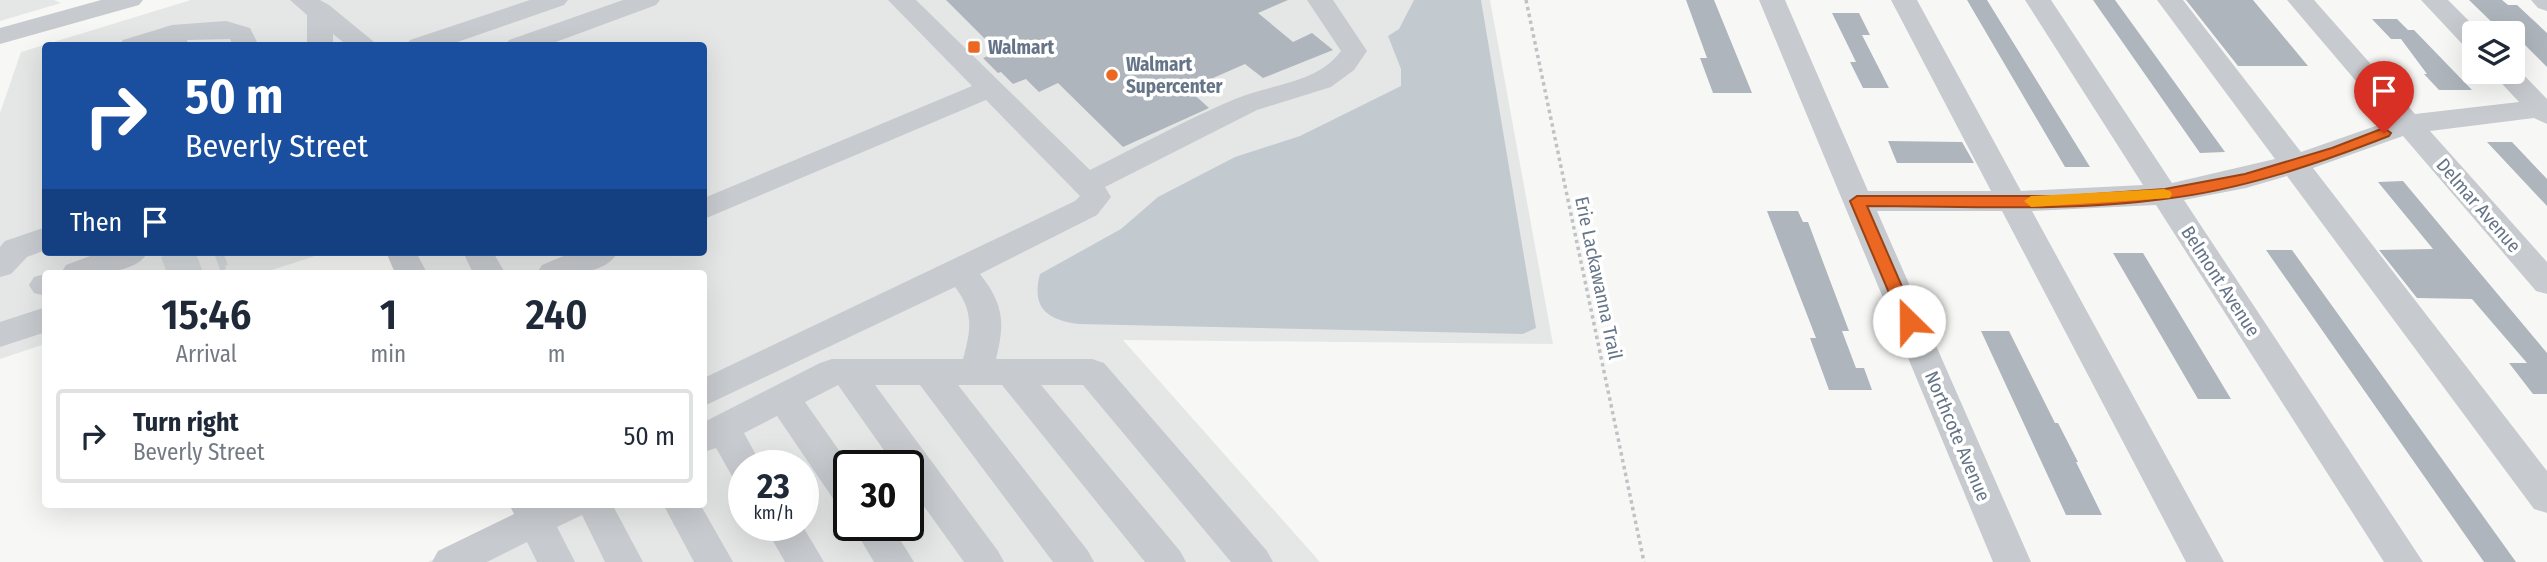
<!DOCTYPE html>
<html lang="en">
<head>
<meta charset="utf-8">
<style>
	body { margin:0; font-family:"Fira Sans Condensed",sans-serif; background:#f6f6f7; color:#1f2937; height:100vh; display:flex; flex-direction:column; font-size:26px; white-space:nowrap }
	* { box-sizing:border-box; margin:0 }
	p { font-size:23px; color:#747a83 }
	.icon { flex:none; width:38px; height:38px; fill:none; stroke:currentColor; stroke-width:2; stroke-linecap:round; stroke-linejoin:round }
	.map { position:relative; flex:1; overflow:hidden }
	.details { position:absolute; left:42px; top:270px; width:665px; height:238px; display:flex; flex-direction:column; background:#fff; border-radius:7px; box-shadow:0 7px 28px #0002 }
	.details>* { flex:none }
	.hud { position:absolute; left:42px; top:42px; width:665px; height:214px; border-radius:7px; box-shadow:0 7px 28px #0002; background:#1a4fa0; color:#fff; overflow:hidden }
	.controls { position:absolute; left:2462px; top:21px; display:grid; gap:14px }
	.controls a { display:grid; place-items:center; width:63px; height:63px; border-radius:7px; background:#fff; box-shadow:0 7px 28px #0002; font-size:35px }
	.speed { position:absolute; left:728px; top:450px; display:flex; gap:14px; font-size:35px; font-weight:700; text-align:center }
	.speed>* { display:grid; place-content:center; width:91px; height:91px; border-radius:50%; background:#fff; box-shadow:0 7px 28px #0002; line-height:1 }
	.speed small { font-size:18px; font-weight:400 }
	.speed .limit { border:4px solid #111; border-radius:10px; background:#fff; color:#111 }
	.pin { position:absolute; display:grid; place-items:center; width:60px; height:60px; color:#fff; margin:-72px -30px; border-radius:50% 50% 50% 0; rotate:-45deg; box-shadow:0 0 7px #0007 }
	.pin .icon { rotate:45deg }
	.me { position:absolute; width:77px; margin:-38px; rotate:337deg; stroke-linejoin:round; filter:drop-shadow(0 0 5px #0008) }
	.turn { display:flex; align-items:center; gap:24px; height:147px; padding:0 28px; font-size:32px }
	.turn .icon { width:91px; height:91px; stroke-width:2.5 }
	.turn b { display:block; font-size:49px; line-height:60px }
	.then { display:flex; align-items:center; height:66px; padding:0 28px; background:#0003; gap:14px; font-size:26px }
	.eta { display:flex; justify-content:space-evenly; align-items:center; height:119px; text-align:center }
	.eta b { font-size:42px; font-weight:600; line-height:49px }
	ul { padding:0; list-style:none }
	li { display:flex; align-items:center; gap:21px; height:94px; margin:0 14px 10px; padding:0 14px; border:4px solid #e0e1e3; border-radius:7px }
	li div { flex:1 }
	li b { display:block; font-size:26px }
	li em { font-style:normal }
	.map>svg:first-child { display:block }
</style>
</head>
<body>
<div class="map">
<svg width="2547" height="562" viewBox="0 0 2547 562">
	<rect width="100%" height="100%" fill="#f7f8f5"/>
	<path fill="#e5e7e6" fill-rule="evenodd" d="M0,0H54L61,3L0,21Z
		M191,0H1490L1553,344L1123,340L1320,562H428L517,517L512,504H704V273H399L389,252H704V46H46V252H327L263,273H46L45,344L0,359V113L21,52ZM744,466H803V525H744ZM849,466H908V525H849Z"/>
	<path fill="#c2cad0" d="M1414,0H1481L1536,328L1523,334L1078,324C1047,320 1031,308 1040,274L1121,229L1158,197L1235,157L1300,136L1401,86V69L1388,36L1399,29Z"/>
	<path fill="#aeb5bc" d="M946,0H1288L1258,13L1293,42L1312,33L1333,50L1263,78L1245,64L1188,89L1209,108L1123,147L1058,83L1039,92L1026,79L1013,84L1001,72L998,73L983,58L998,52Z
		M1686,0H1714L1752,93H1713L1700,58H1707Z
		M1967,0H1987L2090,167H2065Z
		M2093,0H2115L2225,152L2200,153Z
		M2186,0H2253L2308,66H2238Z
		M2469,0H2502L2508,5H2517L2547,33V67L2513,33H2503Z
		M1832,13H1859L1870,35H1862L1889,88H1863L1850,62H1856Z
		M2372,19H2397L2408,30H2414L2472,90H2439L2424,74H2427L2401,39H2391Z
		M1888,141L1962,142L1974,163H1897Z
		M2487,142H2512L2547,179V206Z
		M2403,181L2547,353V394H2533L2509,363H2527L2472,299L2417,298L2379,250L2433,249L2378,182Z
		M1767,211H1798L1803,222H1808L1849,331H1842L1856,368H1864L1872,390H1829L1810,338H1816Z
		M2266,250H2292L2516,562H2484Z
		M2113,253H2143L2231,399H2198Z
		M1981,331H2009L2055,423H2058L2078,462H2076L2102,515H2066Z"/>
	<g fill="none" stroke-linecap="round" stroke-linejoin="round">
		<path stroke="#d2d7da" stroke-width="28" stroke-dasharray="28 14" stroke-linecap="butt" d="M215,255L223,252"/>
		<path stroke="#d2d7da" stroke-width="34" stroke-dasharray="34 17" stroke-linecap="butt" d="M167,273L220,253"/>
		<path stroke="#c1c2c5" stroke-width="3.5" stroke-dasharray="3.5 3.5" stroke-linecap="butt" d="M1526,0L1644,562"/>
		<path fill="#c7cace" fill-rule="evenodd" d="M101,0H143L139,5L0,44V28Z
			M290,0H320L329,5L379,46H348L333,34V46H307V15Z
			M530,0H568L564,5L446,46H406L410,40Z
			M623,0H660L656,5L545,46H505L509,40Z
			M888,0H916L1090,170C1138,146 1186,120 1235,99C1270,84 1317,84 1341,51L1307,0H1333L1367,51L1354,70L1331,87L1257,110L1105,187L1111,197L1097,215L980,274C1004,305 1005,322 996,359H1092L1104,363L1267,551L1273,562H1231L1083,385H1041L1180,551L1186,562H1145L1002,385H958L1088,551L1094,562H1053L920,385H875L998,551L1004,562H964L908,484V466H895L838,385L805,402L850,466L849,508L836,503L777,416L744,433L762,466H744V480L732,476L716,448L704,452V422L820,363L832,359H963C971,331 974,311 955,287L704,406V378L1075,201L1080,196L986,100L704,219V198L972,86Z
			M1759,0H1785L1868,191H1991L1891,0H1917L2021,191L2143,185L2025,0H2051L2172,183L2275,159L2157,0H2183L2301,152L2390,121L2287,0H2314L2415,114L2519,102L2491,72H2513L2515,66L2547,99V124L2534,118L2430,131L2547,262V294L2536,291L2403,136L2313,168L2547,471V513L2534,509L2287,176L2246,188L2184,200L2423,562H2384L2156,205L2032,211L2224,562H2186L2002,211H1877L2031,562H1993Z
			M2421,0H2448L2481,33H2474V49L2465,47Z
			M2531,0H2547V11L2538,8Z
			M226,21L250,28L259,46H233L230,39L187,40L189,46H119L123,40L172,25Z
			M46,227V250L27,257L11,274L0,277V247L5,241Z
			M101,252H148C134,277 86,273 61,273L66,265Z
			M386,252H416L427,273H395Z
			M463,252H493L505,273H473Z
			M573,252H618C603,278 563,273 537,273L542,265Z
			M45,274H46V296L34,293L29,285L34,277Z
			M46,307V332L0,347V322Z
			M509,504H612L643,562H605L582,515L557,527L575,562H537L527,542L487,562H432L438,551L514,514Z
			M663,504H700L733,562H694Z
			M764,525H802L824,562H785Z
			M852,525H891L914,562H874Z"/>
	</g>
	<path fill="#ec6721" stroke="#994315" stroke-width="2" d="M2384,128L2391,133L2389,136C2317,164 2241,190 2164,199C2066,212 1966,206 1867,206L1917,321L1909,327L1901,321L1850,201L1857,196H2067L2165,189L2245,174L2332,148Z"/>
	<path fill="#f59e0b" d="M2164,189L2170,191L2172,194L2170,198L2031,207L2024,201L2031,196Z"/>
	<g fill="#ec6721" stroke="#fff" stroke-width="2.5">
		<rect x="967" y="40" width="14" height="14" rx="3.5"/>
		<circle cx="1112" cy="75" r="7"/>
	</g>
	<g text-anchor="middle" stroke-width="7" stroke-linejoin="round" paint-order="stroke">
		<g font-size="19" font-weight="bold" fill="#657487" stroke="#fff" text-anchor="start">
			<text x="988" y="54">Walmart</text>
			<text x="1126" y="71">Walmart<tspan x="1126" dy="22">Supercenter</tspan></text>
		</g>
		<g font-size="19" fill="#657487" stroke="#fff">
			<text transform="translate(2479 205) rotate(49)" y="7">Delmar Avenue</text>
			<text transform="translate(1599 278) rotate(78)" y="7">Erie Lackawanna Trail</text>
			<text transform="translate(2221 281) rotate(57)" y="7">Belmont Avenue</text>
			<text transform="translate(1958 436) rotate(67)" y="7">Northcote Avenue</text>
		</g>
	</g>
</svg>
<div class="controls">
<a><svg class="icon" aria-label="layers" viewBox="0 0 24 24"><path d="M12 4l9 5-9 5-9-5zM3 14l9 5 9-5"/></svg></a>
</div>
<div class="speed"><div>23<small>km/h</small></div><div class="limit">30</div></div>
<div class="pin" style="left:2384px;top:133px;background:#d93025"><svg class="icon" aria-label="arrive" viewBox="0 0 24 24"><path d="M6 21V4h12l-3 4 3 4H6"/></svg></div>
<svg class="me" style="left:1909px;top:321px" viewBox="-20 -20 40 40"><circle r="19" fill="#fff"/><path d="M0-13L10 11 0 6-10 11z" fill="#ec6721"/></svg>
<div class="hud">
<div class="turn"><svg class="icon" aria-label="right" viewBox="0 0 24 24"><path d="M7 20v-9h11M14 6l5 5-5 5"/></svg><div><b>50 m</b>Beverly Street</div></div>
<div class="then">Then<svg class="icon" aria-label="arrive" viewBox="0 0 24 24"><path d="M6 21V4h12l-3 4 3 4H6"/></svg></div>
</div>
<section class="details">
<div class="eta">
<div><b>15:46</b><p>Arrival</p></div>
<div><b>1</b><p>min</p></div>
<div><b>240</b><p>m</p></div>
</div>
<ul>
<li><svg class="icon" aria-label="right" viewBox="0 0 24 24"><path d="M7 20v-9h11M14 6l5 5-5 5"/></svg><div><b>Turn right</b><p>Beverly Street</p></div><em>50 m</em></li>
</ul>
</section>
</div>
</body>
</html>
